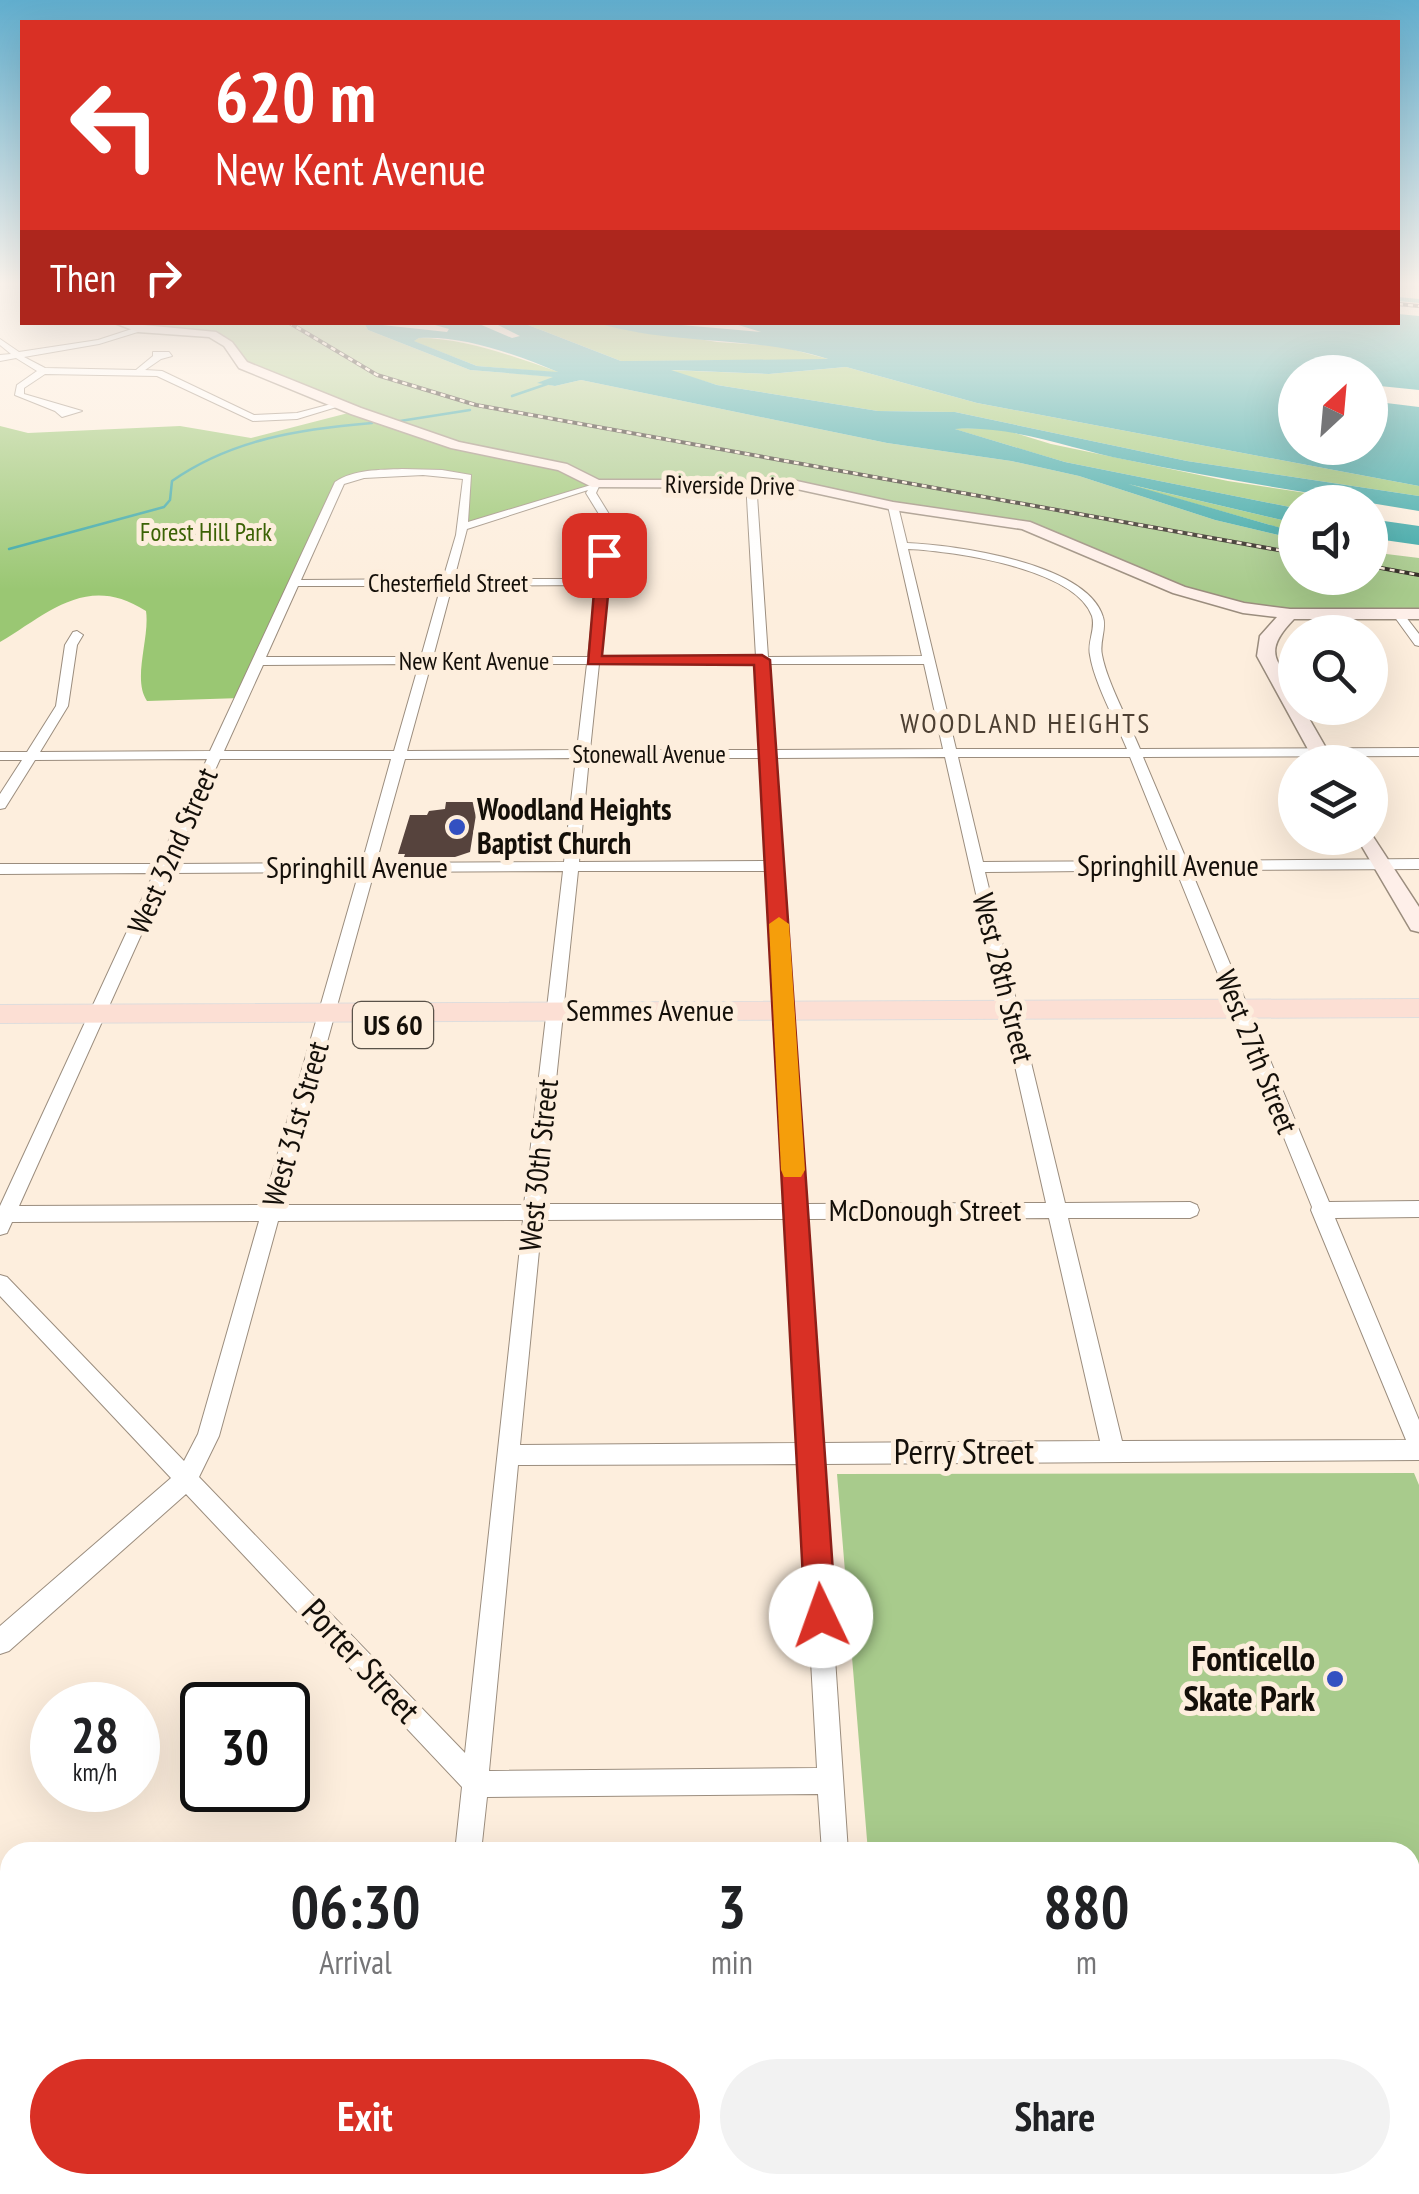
<!DOCTYPE html>
<html lang="en">
<head>
<meta charset="utf-8">
<style>
	body { margin:0; font-family:"PT Sans Narrow",sans-serif; background:#f2f2f2; color:#202124; height:100vh; display:flex; flex-direction:column; font-size:38px; white-space:nowrap }
	* { box-sizing:border-box; margin:0 }
	p { font-size:32px; color:#757577 }
	.icon { flex:none; width:55px; height:55px; fill:none; stroke:currentColor; stroke-width:2; stroke-linecap:round; stroke-linejoin:round }
	.map { position:relative; flex:1; overflow:hidden }
	.panel { position:absolute; left:0px; top:1842px; width:1420px; height:352px; display:flex; flex-direction:column; background:#fff; border-radius:30px 30px 0 0; box-shadow:0 10px 40px #0002 }
	.panel>* { flex:none }
	.banner { position:absolute; left:20px; top:20px; width:1380px; height:305px; border-radius:0px; box-shadow:0 10px 40px #0002; background:#d93025; color:#fff; overflow:hidden }
	.needle { width:65px; rotate:26deg }
	.buttons { position:absolute; left:1278px; top:355px; display:grid; gap:20px }
	.buttons a { display:grid; place-items:center; width:110px; height:110px; border-radius:50%; background:#fff; box-shadow:0 10px 40px #0002; font-size:50px }
	.speed { position:absolute; left:30px; top:1682px; display:flex; gap:20px; font-size:50px; font-weight:700; text-align:center }
	.speed>* { display:grid; place-content:center; width:130px; height:130px; border-radius:50%; background:#fff; box-shadow:0 10px 40px #0002; line-height:1 }
	.speed small { font-size:25px; font-weight:400 }
	.speed .limit { border:5px solid #111; border-radius:15px; background:#fff; color:#111 }
	.pin { position:absolute; display:grid; place-items:center; width:85px; height:85px; color:#fff; margin:-42px; border-radius:20px; box-shadow:0 5px 15px #0006 }
	.me { position:absolute; width:110px; margin:-55px; rotate:357deg; stroke-linejoin:round; filter:drop-shadow(0 0 8px #0008) }
	.turn { display:flex; align-items:center; gap:35px; height:210px; padding:0 30px; font-size:45px }
	.turn .icon { width:130px; height:130px; stroke-width:2.5 }
	.turn b { display:block; font-size:70px; line-height:85px }
	.then { display:flex; align-items:center; height:95px; padding:0 30px; background:#0003; gap:20px; font-size:38px }
	.eta { display:flex; justify-content:space-evenly; align-items:center; height:170px; text-align:center }
	.eta b { font-size:60px; font-weight:600; line-height:70px }
	.action { display:flex; gap:20px; margin-top:auto; padding:20px 30px }
	.action a { flex:1; height:115px; border-radius:60px; background:#d93025; color:#fff; font-size:40px; font-weight:600; line-height:115px; text-align:center }
	.action a+a { background:#f2f2f2; color:#202124 }
	.map>svg:first-child { display:block }
</style>
</head>
<body>
<div class="map">
<svg width="1419" height="2194" viewBox="0 0 1419 2194">
	<rect width="100%" height="100%" fill="#fdeedd"/>
	<path fill="#a8cb8c" d="M117,323H364L368,330L470,370L558,377L540,383L555,386L581,380L887,443L1011,461L1079,476L1215,520L1295,539V578H1370V552L1419,558V614H1290L1207,599L1036,528L893,506L815,488L610,485L456,445L243,365L228,344L212,334Z
		M1414,1473L1419,1485V2194H896L895,2185H1410V1852H868L837,1474Z"/>
	<path fill="#9ac773" d="M523,323H598L717,342L779,346L832,360L621,361Z
		M419,338C468,338 516,358 562,373L477,366L413,341Z
		M846,367L977,403L1419,486V496L1187,461L955,412L878,411L717,385L666,370L769,374Z
		M356,411C434,441 522,447 597,484L462,527L469,479L460,474L345,477L241,698L147,701C132,679 150,638 146,611C87,573 49,613 0,642V426L28,433L180,426L251,438Z
		M951,428L1002,429L1051,444L1228,481L1366,502H1295V508L1065,462Z
		M1119,482L1295,523V532Z"/>
	<path fill="#36a6a6" fill-rule="evenodd" d="M1398,314L1419,316V390L1370,385V372H1295V448H1370V401L1419,407V486L977,403L846,367L769,374L671,370L717,385L878,411L955,412L1187,461L1419,496V511C1322,495 1224,480 1127,460C1071,449 1012,425 955,429L1065,462L1295,508V523L1128,484L1295,532V539L1215,520L1079,476L1011,461L887,443L581,380L555,386L537,383L553,377L470,370L368,330L364,323L447,332L449,329L428,323H477L512,338L520,336L494,323H523L621,361L828,359C754,335 673,346 598,323H659L761,332L732,323L1398,322ZM419,338C463,335 518,355 558,372L477,366L414,341Z
		M1370,519L1419,526V545L1370,538Z"/>
	<g fill="none" stroke-linecap="round" stroke-linejoin="round">
		<path stroke="#36a6a6" stroke-width="2.5" d="M512,396L547,384
			M400,421L470,410
			M9,549L164,507L170,500L172,481C232,439 301,429 372,423"/>
		<path fill="#36a6a6" fill-rule="evenodd" d="M1398,297L1419,299V303L1398,301Z"/>
	</g>
	<path fill="#56433d" d="M446,802H478L470,852L455,857H404L405,854H398L410,815H427L429,811L445,809Z"/>
	<g fill="none" stroke-linecap="round" stroke-linejoin="round">
		<g stroke="#9b8d7e" stroke-width="2">
			<path id="street" d="M138,327L141,331L99,344L24,357L45,368L136,370L153,356V352H169L172,356L161,359L145,370L162,371L254,415L297,413L339,402L343,405L297,419L253,421L157,376L45,374L24,388V394L82,411L62,417L55,411L15,395L17,385L37,371L16,358L0,361V355L11,354L0,345V339L19,352L98,340Z
				M402,469L442,470L471,475L468,522L601,482L596,493L612,519L600,657H756L746,481L751,478L756,481L768,657L922,656L888,506L893,503L898,506L907,543C955,545 1087,563 1103,617C1107,629 1099,642 1102,655C1107,682 1129,722 1140,749L1419,748V756L1143,757L1187,861L1419,859V869L1191,870L1329,1202L1419,1201V1217L1335,1218L1419,1420V1460L822,1464L848,1852H822L818,1794L487,1797L481,1852H455L462,1787L186,1494L9,1651L0,1654V1626L171,1478L0,1296V1275L7,1277L184,1461L198,1434L259,1221L12,1222L7,1233L0,1235V1206L154,873L0,874V864H158L207,759L35,760L5,808L0,809V794L22,760H0V752H27L56,706L65,645L73,632L77,631L83,635L77,645L68,706L40,752L210,751L335,482C354,469 380,470 402,469ZM423,475L463,479L456,535L443,579L301,580L344,484L364,478ZM588,490L586,493L602,519L597,579H454L467,529ZM908,549C952,551 1075,568 1092,616C1096,629 1087,642 1090,655C1094,682 1116,722 1127,749H956ZM596,585L588,657H433L452,586ZM298,586H441L421,657H266ZM419,664L394,751H224L263,665ZM431,664H587L577,750L407,751ZM599,664H756L761,750H590ZM768,664H924L943,749L774,750ZM945,757L1046,1203L805,1204L775,758ZM958,757H1130L1172,861L983,862ZM576,758L564,862L376,863L405,759ZM589,758H761L767,861L579,862ZM220,759H391L362,863L173,864ZM1176,870L1312,1207L1311,1210L1406,1440L1122,1441L1068,1218H1190L1197,1215L1199,1210L1197,1205L1190,1202L1065,1203L985,872ZM563,871L524,1205H282L374,872ZM578,871H768L786,1204H543ZM359,872L263,1205L19,1206L169,873ZM1049,1218L1100,1441L821,1443L806,1219ZM787,1219L799,1443L520,1445L542,1220ZM523,1220L465,1753L199,1477L219,1436L278,1221ZM800,1464L817,1768L489,1771L518,1465Z
				M1394,612H1402L1419,634V646L1415,645L1394,616Z
				M414,2185H444V2194H412Z
				M841,2185H871L873,2194H841Z"/>
		</g>
		<g stroke="#9b8d7e" stroke-width="3">
			<path id="secondary" d="M112,322L216,332L232,342L247,362L361,408L459,442L567,464L599,480H792L893,502L1030,522L1185,587L1244,603L1290,609H1419V619H1294C1251,663 1295,663 1295,708H1303L1334,762H1315L1257,656L1260,636L1277,617L1243,613L1173,593L1022,529L893,510L792,488L592,487L558,470L451,448L351,414L239,368L224,346L209,337L138,332Z
				M1370,832L1419,907V932L1411,930L1357,838H1370Z
				M0,1915L10,1919V1970L0,1966Z
				M10,2050V2098L0,2102V2054Z
				M152,2185H198L202,2194H156Z"/>
		</g>
		<g stroke="#dedddd" stroke-width="2">
			<path id="primary" d="M1419,999V1017L0,1023V1005Z"/>
		</g>
		<use href="#street" fill="#fff" fill-rule="evenodd"/>
		<use href="#secondary" fill="#feefe9" fill-rule="evenodd"/>
		<use href="#primary" fill="#fcdfd4" fill-rule="evenodd"/>
		<g stroke="#2d2720" stroke-width="4">
			<path id="rail" d="M1398,304L1419,306
				M288,322L377,375L476,405L1295,553
				M1370,566L1419,575"/>
		</g>
		<use href="#rail" stroke="#fdeedd" stroke-width="2.5" stroke-dasharray="5" stroke-linecap="butt"/>
	</g>
	<linearGradient id="sky" x2="0" y2="1"><stop stop-color="#61aece"/><stop offset="0.48" stop-color="#fef7f0"/><stop offset="1" stop-color="#fef7f0" stop-opacity="0"/></linearGradient>
	<rect width="1419" height="590" fill="url(#sky)"/>
	<path fill="#d93025" stroke="#8d1f18" stroke-width="2.5" d="M604,551L612,555L602,656L762,655L770,660L836,1616L832,1626L821,1631L810,1626L805,1616L754,665L588,664L597,555Z"/>
	<path fill="#f59e0b" d="M779,917L789,924L805,1170L801,1177H784L781,1170L769,924Z"/>
	<g fill="#3350c1" stroke="#fdeedd" stroke-width="4">
		<circle cx="457" cy="827" r="10"/>
		<circle cx="1335" cy="1679" r="10"/>
	</g>
	<g text-anchor="middle" stroke-width="10" stroke-linejoin="round" paint-order="stroke">
		<g font-size="25" fill="#140f09" stroke="#fdeedd">
			<text transform="translate(730 485) rotate(1)" y="9">Riverside Drive</text>
			<text x="448" y="592">Chesterfield Street</text>
			<text x="474" y="670">New Kent Avenue</text>
			<text x="649" y="763">Stonewall Avenue</text>
		</g>
		<g font-size="25" fill="#3b6205" stroke="#fdeedd">
			<text x="206" y="541">Forest Hill Park</text>
		</g>
		<g font-size="28" letter-spacing="2.5" fill="#4c3f32" stroke="#fdeedd">
			<text x="1026" y="733">WOODLAND HEIGHTS</text>
		</g>
		<rect fill="#fdeedd" stroke="#5a5249" stroke-width="2.5" x="353" y="1002" width="80" height="46" rx="8"/>
		<g font-size="28" font-weight="bold" fill="#140f09">
			<text x="393" y="1035">US 60</text>
		</g>
		<g font-size="30" font-weight="bold" fill="#140f09" stroke="#fdeedd" text-anchor="start">
			<text x="477" y="820">Woodland Heights<tspan x="477" dy="34">Baptist Church</tspan></text>
		</g>
		<g font-size="30" fill="#140f09" stroke="#fdeedd">
			<text transform="translate(173 851) rotate(-66)" y="10">West 32nd Street</text>
			<text x="1168" y="876">Springhill Avenue</text>
			<text x="357" y="878">Springhill Avenue</text>
			<text transform="translate(1003 978) rotate(76)" y="10">West 28th Street</text>
			<text x="650" y="1021">Semmes Avenue</text>
			<text transform="translate(1256 1052) rotate(68)" y="10">West 27th Street</text>
			<text transform="translate(296 1124) rotate(-74)" y="10">West 31st Street</text>
			<text transform="translate(539 1165) rotate(-84)" y="10">West 30th Street</text>
			<text x="925" y="1221">McDonough Street</text>
		</g>
		<g font-size="35" fill="#140f09" stroke="#fdeedd">
			<text x="964" y="1464">Perry Street</text>
			<text transform="translate(361 1661) rotate(47)" y="12">Porter Street</text>
		</g>
		<g font-size="35" font-weight="bold" fill="#140f09" stroke="#fdeedd" text-anchor="end">
			<text x="1315" y="1671">Fonticello<tspan x="1315" dy="40">Skate Park</tspan></text>
		</g>
	</g>
</svg>
<div class="buttons">
<a><svg class="needle" viewBox="-14 -14 28 28"><path d="M0-13l5 13h-10z" fill="#e53935"/><path d="M0 13l5-13h-10z" fill="#757577"/></svg></a>
<a><svg class="icon" aria-label="sound" viewBox="0 0 24 24"><path d="M4 9h4l5-4v14l-5-4H4zM17 9q2 3 0 6"/></svg></a>
<a><svg class="icon" aria-label="search" viewBox="0 0 24 24"><circle cx="10" cy="10" r="6"/><path d="M15 15l6 6"/></svg></a>
<a><svg class="icon" aria-label="layers" viewBox="0 0 24 24"><path d="M12 4l9 5-9 5-9-5zM3 14l9 5 9-5"/></svg></a>
</div>
<div class="speed"><div>28<small>km/h</small></div><div class="limit">30</div></div>
<div class="pin" style="left:604px;top:555px;background:#d93025"><svg class="icon" aria-label="arrive" viewBox="0 0 24 24"><path d="M6 21V4h12l-3 4 3 4H6"/></svg></div>
<svg class="me" style="left:821px;top:1616px" viewBox="-20 -20 40 40"><circle r="19" fill="#fff"/><path d="M0-13L10 11 0 6-10 11z" fill="#d93025"/></svg>
<div class="banner">
<div class="turn"><svg class="icon" aria-label="left" viewBox="0 0 24 24"><path d="M17 20v-9H6M10 6l-5 5 5 5"/></svg><div><b>620 m</b>New Kent Avenue</div></div>
<div class="then">Then<svg class="icon" aria-label="right" viewBox="0 0 24 24"><path d="M7 20v-9h11M14 6l5 5-5 5"/></svg></div>
</div>
<section class="panel">
<div class="eta">
<div><b>06:30</b><p>Arrival</p></div>
<div><b>3</b><p>min</p></div>
<div><b>880</b><p>m</p></div>
</div>
<div class="action"><a>Exit</a><a>Share</a></div>
</section>
</div>
</body>
</html>
